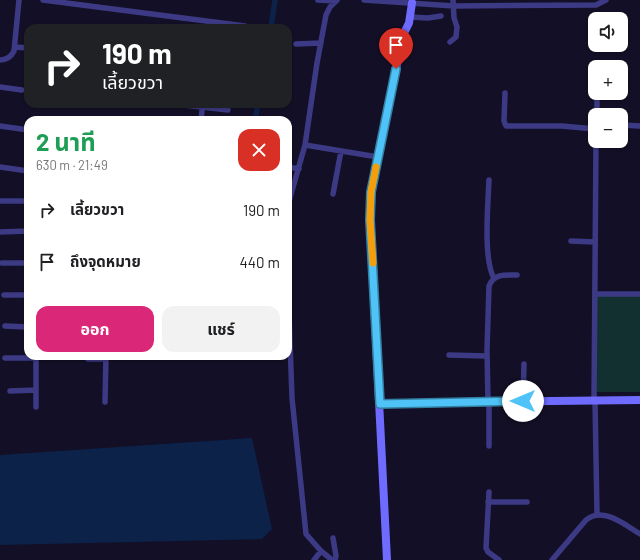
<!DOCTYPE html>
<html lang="th">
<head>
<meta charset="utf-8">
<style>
	body { margin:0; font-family:Barlow,"Noto Sans Thai",sans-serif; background:#f2f2f2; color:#202124; height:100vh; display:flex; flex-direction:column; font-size:15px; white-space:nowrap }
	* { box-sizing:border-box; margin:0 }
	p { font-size:13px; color:#757577 }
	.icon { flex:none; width:22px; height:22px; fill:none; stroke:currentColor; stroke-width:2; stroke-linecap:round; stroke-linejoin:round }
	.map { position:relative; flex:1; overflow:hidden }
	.details { position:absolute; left:24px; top:116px; width:268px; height:244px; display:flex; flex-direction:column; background:#fff; border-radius:12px; box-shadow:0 1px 3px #0004 }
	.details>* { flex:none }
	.top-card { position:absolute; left:24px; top:24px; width:268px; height:84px; border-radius:12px; box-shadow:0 1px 3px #0004; background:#202124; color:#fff; overflow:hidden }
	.buttons { position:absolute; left:588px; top:12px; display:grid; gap:8px }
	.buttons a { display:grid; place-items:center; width:40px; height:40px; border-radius:8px; background:#fff; box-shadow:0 1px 3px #0004; font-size:20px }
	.pin { position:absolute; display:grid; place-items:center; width:34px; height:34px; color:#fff; margin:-41px -17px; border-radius:50% 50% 50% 0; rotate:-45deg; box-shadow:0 0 4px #0007 }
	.pin .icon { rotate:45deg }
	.me { position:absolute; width:44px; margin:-22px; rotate:270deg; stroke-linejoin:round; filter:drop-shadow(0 0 3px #0008) }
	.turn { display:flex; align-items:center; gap:14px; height:84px; padding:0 12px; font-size:18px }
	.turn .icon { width:52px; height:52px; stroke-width:2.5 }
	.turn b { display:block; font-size:28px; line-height:34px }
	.round { display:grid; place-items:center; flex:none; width:42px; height:42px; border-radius:12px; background:#f2f2f2 }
	.headline { display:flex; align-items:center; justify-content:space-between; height:68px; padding:0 12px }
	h1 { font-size:24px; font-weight:700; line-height:30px; color:#1e9e55 }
	.cta { display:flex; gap:8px; margin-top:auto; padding:8px 12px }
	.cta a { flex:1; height:46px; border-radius:12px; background:#db2777; color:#fff; font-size:16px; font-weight:700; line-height:46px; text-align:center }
	.cta a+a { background:#f2f2f2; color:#202124 }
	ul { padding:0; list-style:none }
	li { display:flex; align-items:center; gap:12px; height:52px; padding:0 12px }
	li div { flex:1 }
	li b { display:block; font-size:15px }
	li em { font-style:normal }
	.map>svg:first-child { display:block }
</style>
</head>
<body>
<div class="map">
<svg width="640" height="560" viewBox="0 0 640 560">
	<rect width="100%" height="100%" fill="#130f26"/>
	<path fill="#12302f" d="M595,296H640V392H594Z"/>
	<path fill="#0c2248" d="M252,438L272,529L262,539L0,545V455Z"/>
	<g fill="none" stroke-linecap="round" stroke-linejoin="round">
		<path stroke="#0c2248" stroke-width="5.5" d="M271,28L275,0
			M255,120L258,104"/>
		<path stroke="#3d3a85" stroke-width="5.5" d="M43,0L245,26
			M318,0L336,1
			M364,0L454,6L596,5L606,0
			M410,17L428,18L441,16
			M450,42L456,37L457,27L454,18L453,0
			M296,44L321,43
			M15,47L28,48
			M0,60C7,60 11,57 14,51L19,0
			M0,87L22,90
			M505,93L504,121L506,126H562L595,129
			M175,104L228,110
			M597,115V93
			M201,120L202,110
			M234,120V119
			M621,125L640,126
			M0,126L28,130
			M305,145L378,157
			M0,167L28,171
			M288,167L299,169
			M489,180C488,203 483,260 494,278
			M333,194L341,151
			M0,201H28
			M288,205L305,145L317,63L326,15L330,7L337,0
			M0,232L28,231
			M571,241L595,242
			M2,263H28
			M288,284L292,398L306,534L321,551L332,560
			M595,294H640
			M4,295H28
			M5,326L28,327
			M449,355L487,356
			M5,358H36
			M88,359H106
			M10,391L36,390
			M594,400L596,141
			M595,400L597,514
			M488,401L487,350L489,286C494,273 506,275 517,275
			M489,401V446
			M523,401L524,364
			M105,402L106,356
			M36,407V356
			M489,492L486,548L488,552L499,560
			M488,502H527
			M333,538L336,556L335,560
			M314,560L321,551
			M552,560L586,520C603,506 625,525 640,534"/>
		<path stroke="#6f6bff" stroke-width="8" d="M380,404L456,402L640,400
			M387,560L370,221L371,192L403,35L409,23L412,3"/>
	</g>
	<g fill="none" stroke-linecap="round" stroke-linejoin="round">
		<g stroke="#337fa1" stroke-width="10">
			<path id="route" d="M396,69L371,192L370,220L380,404L523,401"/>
		</g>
		<use href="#route" stroke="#4fc3f7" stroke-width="7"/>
		<path stroke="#f59e0b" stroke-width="7" d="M373,263L370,220L371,192L376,167"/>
	</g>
</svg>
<div class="buttons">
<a><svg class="icon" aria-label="sound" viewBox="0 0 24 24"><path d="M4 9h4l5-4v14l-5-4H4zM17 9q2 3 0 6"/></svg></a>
<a>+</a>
<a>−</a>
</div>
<div class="pin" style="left:396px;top:69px;background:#d93025"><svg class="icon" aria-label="arrive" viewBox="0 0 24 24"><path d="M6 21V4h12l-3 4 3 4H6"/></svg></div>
<svg class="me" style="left:523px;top:401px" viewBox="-20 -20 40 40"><circle r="19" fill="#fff"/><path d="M0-13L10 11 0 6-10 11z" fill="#4fc3f7"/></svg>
<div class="top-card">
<div class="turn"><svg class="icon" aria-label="right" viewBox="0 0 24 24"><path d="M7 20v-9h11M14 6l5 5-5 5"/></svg><div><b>190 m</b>เลี้ยวขวา</div></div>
</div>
<section class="details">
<div class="headline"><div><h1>2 นาที</h1><p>630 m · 21:49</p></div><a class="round" style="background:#d93025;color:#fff"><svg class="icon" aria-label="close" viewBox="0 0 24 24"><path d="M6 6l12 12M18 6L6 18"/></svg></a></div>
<ul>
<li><svg class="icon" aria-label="right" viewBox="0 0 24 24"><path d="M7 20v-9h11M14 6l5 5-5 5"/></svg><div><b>เลี้ยวขวา</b></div><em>190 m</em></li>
<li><svg class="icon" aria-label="arrive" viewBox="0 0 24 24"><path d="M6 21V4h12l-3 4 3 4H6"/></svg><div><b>ถึงจุดหมาย</b></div><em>440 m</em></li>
</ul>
<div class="cta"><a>ออก</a><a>แชร์</a></div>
</section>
</div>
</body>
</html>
